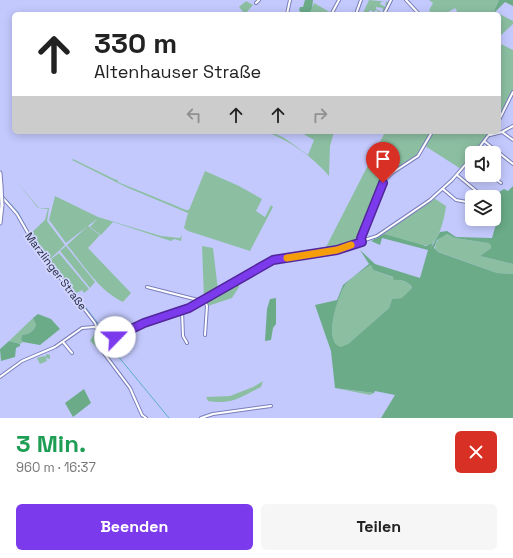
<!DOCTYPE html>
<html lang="de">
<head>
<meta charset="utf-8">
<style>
	body { margin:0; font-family:"Space Grotesk",sans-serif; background:#f6f6f6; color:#222; height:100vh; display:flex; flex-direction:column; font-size:15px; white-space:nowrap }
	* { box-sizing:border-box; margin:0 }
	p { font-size:13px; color:#767676 }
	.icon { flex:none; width:22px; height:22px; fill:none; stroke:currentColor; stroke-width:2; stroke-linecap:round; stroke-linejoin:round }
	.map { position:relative; height:418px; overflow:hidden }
	.side { display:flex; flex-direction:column; background:#fff; flex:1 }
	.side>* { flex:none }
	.hud { position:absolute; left:12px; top:12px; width:489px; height:122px; border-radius:6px; box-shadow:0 2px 10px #0003; background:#fff; color:#222; overflow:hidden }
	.tools { position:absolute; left:465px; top:146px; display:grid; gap:8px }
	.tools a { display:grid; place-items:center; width:36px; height:36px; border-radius:6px; background:#fff; box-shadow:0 2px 10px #0003; font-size:20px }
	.pin { position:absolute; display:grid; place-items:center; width:34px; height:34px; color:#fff; margin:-41px -17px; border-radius:50% 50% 50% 0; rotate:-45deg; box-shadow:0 0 4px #0007 }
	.pin .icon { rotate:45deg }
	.me { position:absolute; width:44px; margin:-22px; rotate:67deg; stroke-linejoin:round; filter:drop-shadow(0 0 3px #0008) }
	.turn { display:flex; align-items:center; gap:14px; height:84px; padding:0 16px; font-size:18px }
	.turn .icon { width:52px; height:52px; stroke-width:2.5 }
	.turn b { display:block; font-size:28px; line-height:34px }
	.lanes { display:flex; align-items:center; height:38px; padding:0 16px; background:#0003; justify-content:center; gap:20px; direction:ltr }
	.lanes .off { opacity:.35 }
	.round { display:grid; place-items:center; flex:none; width:42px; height:42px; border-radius:6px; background:#f6f6f6 }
	.headline { display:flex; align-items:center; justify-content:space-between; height:68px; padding:0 16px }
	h1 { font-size:24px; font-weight:600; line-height:30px; color:#1e9e55 }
	.action { display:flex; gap:8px; margin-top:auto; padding:8px 16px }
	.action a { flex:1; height:46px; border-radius:6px; background:#7c3aed; color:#fff; font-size:16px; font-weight:600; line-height:46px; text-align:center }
	.action a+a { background:#f6f6f6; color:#222 }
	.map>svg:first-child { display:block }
</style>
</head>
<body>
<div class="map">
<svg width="513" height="418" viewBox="0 0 513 418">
	<rect width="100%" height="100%" fill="#c3c9fd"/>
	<path fill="#8cbfa2" d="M369,0L389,2L387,6L385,5L386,2L382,1L380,4L386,7L384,11L382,10L383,8L376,7V9L383,13L382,14L376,10L374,12L370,10L368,14L359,12L363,13Z
		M429,0H499L494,11L513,21V24L499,37V14H455L457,11L455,8L445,14H432L429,10L433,3Z
		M246,1L253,5L245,14L239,7Z
		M314,3L333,14H309Z
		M499,43L513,50V90L499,118Z
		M267,132C282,133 296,147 308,155L314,140L300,132H334L330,146L329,176C313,157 290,141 267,132Z
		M385,132H431L418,155L385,179L359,241C350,244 335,252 326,247Z
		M432,132H490L461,169L425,146Z
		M73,159L116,180L117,179L118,182L186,210H189L205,171L239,186L262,199L256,211L265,217L271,205L273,207L250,251L188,231L184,228L188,213L126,187L72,160Z
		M16,181L39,208H49L47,221L65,245L49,260L30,234L45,220L48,209L38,208Z
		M55,196L98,217L161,236L180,238L182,235L181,241L174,239L171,241L113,222L101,235L90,227L97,219L66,243L49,220Z
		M434,198L446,206C445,216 439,243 429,245C422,247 391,237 383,234Z
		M88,226L100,235L88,248L131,293L123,302C98,290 83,264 67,245Z
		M447,234L455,238L488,243L492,245L491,248L480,256L513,264V274L497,273L436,251C433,243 440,236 447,234Z
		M66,246L95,282L90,288L60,251Z
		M202,246L213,248L218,290L204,298Z
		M59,253L89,289L84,293L82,290L75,294L50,260Z
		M371,265L373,270L408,283L412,288L403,298L392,299L389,308L348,344L341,348C323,343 337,298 344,287C348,279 363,270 371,265Z
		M239,282V287L232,298L208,306L206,300Z
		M33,318L36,325C33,332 29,334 22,335L21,339L23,342L20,344L9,341Z
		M94,334L105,344L100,350L90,341Z
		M47,354L50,355V359L46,358L47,361L40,364L37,358L44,356L45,357Z
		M263,381L261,387C240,397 233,405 208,401L206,397L230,396L253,387Z
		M335,388L374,393L370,395Z"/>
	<path fill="#6bab88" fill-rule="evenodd" d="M305,0H313L312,8L309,14H302L299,10L300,7H303Z
		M499,0H513V6L505,2L495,12L494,11Z
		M513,186V264L480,256L491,248V245L488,243L455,238L447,234L437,240L434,248L438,252L497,273L513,274V418H381L395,395L375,391L374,393L335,388L331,351L315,305L337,300L343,285L369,264L360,250L375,264L420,278L428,250L382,238L380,245L371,241L384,234L426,246L433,243L431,248L440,232L447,231L456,237L492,238L496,224L493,219L494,195L504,189L508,191ZM371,265L373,270L393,277L394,280C400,279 410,282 412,288L402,298L392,299L389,308L348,344L341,347C323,343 337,299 344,287C348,279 363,270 371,265Z
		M276,298V324L273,328L271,340L265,341L267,309L270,299Z
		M38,314L51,319L60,329L40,345L23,342L21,339L22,335C29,334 33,332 36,325L33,318Z
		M9,341L20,344V346L16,348L15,357L1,361L0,349Z
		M84,389L91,403L73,417L65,403Z"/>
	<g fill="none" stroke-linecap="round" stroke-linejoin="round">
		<path stroke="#5faec5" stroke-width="1" d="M3,196L18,212L27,229
			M31,237L100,326
			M108,344L169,418"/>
		<g stroke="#7a7fbc" stroke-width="4">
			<path id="street" d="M406,0L419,14
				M256,3L259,0
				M332,13L339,0
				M287,14L290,0
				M356,14L361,0
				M384,14L391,0
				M499,120L513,92
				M502,132L513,140
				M490,135L502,132L513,126
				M484,141L513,164
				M475,153L491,132
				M457,175L480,194L481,197
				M490,175L501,183
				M443,189L456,200L472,203
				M2,197L17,214L33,242L95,323L97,328
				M362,241L361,238L384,181L392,173L418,156L432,132
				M147,287L202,301
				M204,299L207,306L205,335
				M182,311L183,336L187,343
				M115,335L105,345L103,352L130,388L142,415L146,418
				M63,342L72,353
				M0,377L22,361L55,347L82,328L94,327L115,335L122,334L144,323L189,308L273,260L337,249L377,236L430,200L452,180L472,157
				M201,418L213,414L271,406"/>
		</g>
		<g stroke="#7a7fbc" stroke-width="5">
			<path id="primary" d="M0,173L1,186
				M0,223L2,205"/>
		</g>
		<use href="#street" stroke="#fff" stroke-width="2"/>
		<use href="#primary" stroke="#fff" stroke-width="3"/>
		<g stroke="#7a7fbc" stroke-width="5" stroke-linecap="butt">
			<path id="primary-bridge" d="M1,186L2,205"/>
		</g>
		<use href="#primary-bridge" stroke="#fff" stroke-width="3"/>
	</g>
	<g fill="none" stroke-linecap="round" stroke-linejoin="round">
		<g stroke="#51269a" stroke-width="10">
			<path id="route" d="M115,337L144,323L189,308L273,260L337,250L362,242L361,238L383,183"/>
		</g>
		<use href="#route" stroke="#7c3aed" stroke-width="7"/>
		<path stroke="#f59e0b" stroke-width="7" d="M287,258L337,250L351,245"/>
	</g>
	<g text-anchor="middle" stroke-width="3.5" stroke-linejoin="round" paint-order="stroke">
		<g font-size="11" fill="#252740" stroke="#d2d7ff">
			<text transform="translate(56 271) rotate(53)" y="4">Marzlinger Straße</text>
		</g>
	</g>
</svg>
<div class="tools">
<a><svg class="icon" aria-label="sound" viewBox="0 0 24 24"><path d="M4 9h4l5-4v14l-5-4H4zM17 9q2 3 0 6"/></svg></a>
<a><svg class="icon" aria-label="layers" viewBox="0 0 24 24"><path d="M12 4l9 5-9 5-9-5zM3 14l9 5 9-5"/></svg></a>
</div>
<div class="pin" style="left:383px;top:183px;background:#d93025"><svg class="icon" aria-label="arrive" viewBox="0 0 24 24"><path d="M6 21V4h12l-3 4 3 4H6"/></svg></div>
<svg class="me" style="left:115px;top:337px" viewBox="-20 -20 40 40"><circle r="19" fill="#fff"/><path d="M0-13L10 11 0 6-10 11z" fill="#7c3aed"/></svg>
<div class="hud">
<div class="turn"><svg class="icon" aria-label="ahead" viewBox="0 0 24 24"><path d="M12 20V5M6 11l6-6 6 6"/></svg><div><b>330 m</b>Altenhauser Straße</div></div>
<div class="lanes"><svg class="icon off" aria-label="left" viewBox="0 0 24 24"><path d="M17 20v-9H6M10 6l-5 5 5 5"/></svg><svg class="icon" aria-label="ahead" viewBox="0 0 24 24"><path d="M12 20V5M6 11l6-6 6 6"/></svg><svg class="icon" aria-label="ahead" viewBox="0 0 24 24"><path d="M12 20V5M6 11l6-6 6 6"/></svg><svg class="icon off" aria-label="right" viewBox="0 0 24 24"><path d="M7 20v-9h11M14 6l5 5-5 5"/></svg></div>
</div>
</div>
<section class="side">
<div class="headline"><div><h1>3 Min.</h1><p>960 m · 16:37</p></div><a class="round" style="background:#d93025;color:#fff"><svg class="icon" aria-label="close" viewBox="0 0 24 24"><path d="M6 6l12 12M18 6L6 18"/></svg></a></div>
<div class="action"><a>Beenden</a><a>Teilen</a></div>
</section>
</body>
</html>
